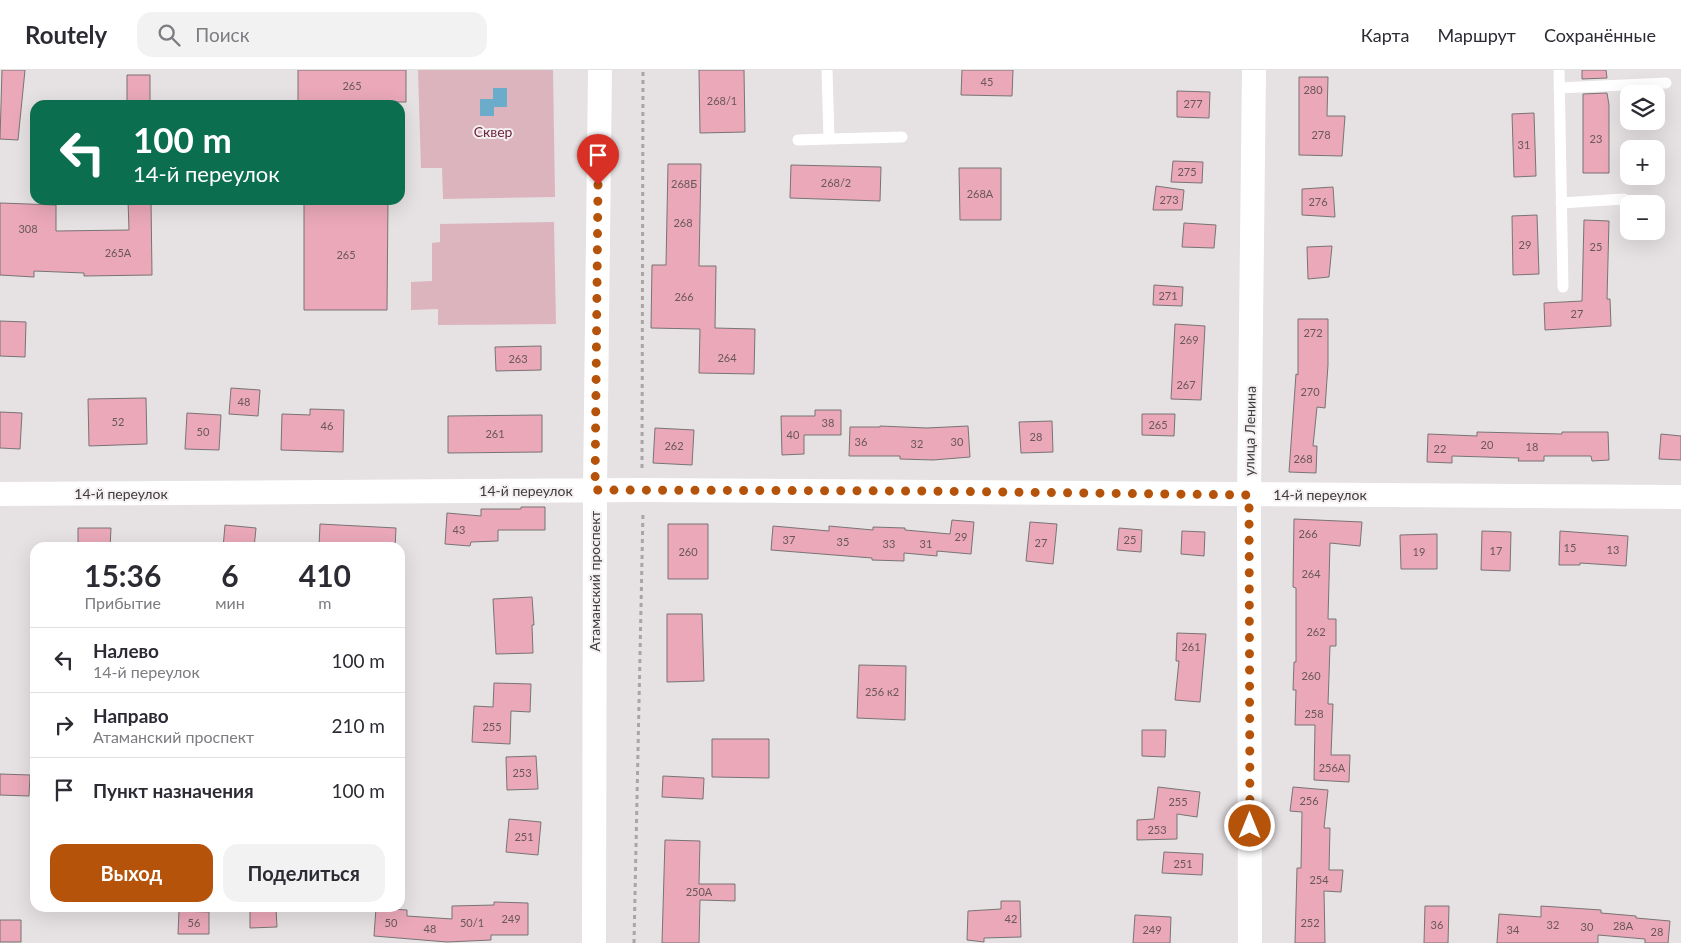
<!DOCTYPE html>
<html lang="ru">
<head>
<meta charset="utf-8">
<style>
	body { margin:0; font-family:Lato,sans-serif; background:#f2f2f3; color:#2b2b33; height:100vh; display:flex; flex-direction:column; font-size:19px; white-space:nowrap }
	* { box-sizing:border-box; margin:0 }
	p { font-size:16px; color:#7c7c81 }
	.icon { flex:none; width:28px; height:28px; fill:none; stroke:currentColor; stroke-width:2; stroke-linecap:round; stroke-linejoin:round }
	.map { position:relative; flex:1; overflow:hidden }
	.side { position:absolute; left:30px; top:472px; width:375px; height:370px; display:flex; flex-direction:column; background:#fff; border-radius:15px; box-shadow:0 5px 20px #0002 }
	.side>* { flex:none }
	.banner { position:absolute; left:30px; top:30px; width:375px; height:105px; border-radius:15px; box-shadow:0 5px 20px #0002; background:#0b6e4f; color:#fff; overflow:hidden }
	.controls { position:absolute; left:1620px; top:15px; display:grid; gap:10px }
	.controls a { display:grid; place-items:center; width:45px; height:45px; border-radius:10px; background:#fff; box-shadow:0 5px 20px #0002; font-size:25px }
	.pin { position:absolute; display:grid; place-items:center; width:42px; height:42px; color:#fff; margin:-51px -21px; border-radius:50% 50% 50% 0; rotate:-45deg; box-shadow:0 0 5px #0007 }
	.pin .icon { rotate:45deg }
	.me { position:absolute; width:55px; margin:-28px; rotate:0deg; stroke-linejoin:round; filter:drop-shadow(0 0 4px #0008) }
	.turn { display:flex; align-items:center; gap:18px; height:105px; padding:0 20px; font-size:22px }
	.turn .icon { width:65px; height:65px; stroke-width:2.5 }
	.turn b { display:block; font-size:35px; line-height:42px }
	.eta { display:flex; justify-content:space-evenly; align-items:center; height:85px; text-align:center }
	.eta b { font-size:30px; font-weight:700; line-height:35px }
	.button { display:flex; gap:10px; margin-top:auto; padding:10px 20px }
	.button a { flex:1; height:58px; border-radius:15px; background:#b45309; color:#fff; font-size:20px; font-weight:700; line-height:58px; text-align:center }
	.button a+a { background:#f2f2f3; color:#2b2b33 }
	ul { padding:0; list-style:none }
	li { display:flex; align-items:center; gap:15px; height:65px; padding:0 20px; border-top:1px solid #e1e1e2 }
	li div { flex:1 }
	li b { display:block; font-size:19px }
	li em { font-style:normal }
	header { display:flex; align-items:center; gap:30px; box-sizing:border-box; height:70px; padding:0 25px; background:#fff; border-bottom:1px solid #e1e1e2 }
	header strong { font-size:24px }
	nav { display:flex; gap:28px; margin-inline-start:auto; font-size:18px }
	.search { width:350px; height:45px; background:#f2f2f3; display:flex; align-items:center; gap:12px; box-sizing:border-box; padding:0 18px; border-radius:15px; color:#7c7c81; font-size:19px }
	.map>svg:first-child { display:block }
</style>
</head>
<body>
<header>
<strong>Routely</strong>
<div class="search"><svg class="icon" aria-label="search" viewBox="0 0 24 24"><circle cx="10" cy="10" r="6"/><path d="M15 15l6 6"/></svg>Поиск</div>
<nav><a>Карта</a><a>Маршрут</a><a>Сохранённые</a></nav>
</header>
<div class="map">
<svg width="1681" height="873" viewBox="0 0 1681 873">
	<rect width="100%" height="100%" fill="#e6e1e3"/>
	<path fill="#dcb4be" d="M418,0H553L555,127L443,129L442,98H421Z
		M554,152L556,254L438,255V239L411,240V212L432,211V173L440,172V154Z"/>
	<path fill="#6bacca" d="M493,18H507V37H494V46H480V29H493Z"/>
	<path fill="#eaa8b9" stroke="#787475" d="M2,0H25L18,70L0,69Z
		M298,0H406V32H388V35H298Z
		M699,0H744L745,62L700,63Z
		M962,0H1013L1012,26L961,25Z
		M1582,0H1606L1607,8L1582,9Z
		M127,5H150V35H127Z
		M1299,7H1328L1327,46H1345L1342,86L1299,85Z
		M1177,21L1210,22L1209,48L1177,47Z
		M1607,23L1609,35V103H1583V24Z
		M1534,43L1536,106L1514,107L1512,44Z
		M1173,91L1203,92L1202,113L1171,112Z
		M668,94H701L699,196H716L715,258L755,259L754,304L699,303L700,259L651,258L652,195H666Z
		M791,95L881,97L880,131L790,128Z
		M959,98H1001V150H960Z
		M1156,116L1184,120L1182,140H1153Z
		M1333,117L1335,147L1302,145V119Z
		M128,130H151L152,205L84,206V203L34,201V207L0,205V133L56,135V161L129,160Z
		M304,130H388L387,240H304Z
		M1537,145L1539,204L1513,205L1512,146Z
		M1584,150L1609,151L1607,229H1610L1611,256L1545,260L1544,233L1582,231Z
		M1184,153L1216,155L1214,178L1182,177Z
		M1332,176L1329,207L1308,209L1307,177Z
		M1154,215L1183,217L1182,236L1153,235Z
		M1298,249H1328V295L1325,338L1317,337L1313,376H1317L1316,403L1289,402L1296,304L1298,305Z
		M0,251L26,252L25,287L0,286Z
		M1175,254L1205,256L1201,330L1171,329Z
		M541,276V300L496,301L495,277Z
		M231,318L260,320L258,346L229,344Z
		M146,328L147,374L89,376L88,329Z
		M310,339L344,340L343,382L281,380L282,344L310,345Z
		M815,340H841V365H804V384L782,385L781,346H815Z
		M0,342L22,343L20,379L0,378Z
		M187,343L221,345L219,380L185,379Z
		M1142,344H1175L1174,366L1142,365Z
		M542,345V382L448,383V346Z
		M1052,351L1053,382L1021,383L1019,352Z
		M880,356L927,358L968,356L970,387L933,390L900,389V386H849L850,357H880Z
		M655,358L694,360L692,395L653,393Z
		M1477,362L1562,364V362H1608L1609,390L1592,391L1591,386H1544V391H1518L1519,388L1452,386V393L1427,392L1428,364L1477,366Z
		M1661,364L1681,366V390L1659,389Z
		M521,437H545V460H498V471L471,472L470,476L445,474L447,443L481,446V439H521Z
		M1294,449L1362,452L1360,476L1330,473L1328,549H1336V576H1330L1328,634H1333L1331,685H1350L1349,712L1314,710L1315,655H1295L1296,620H1293L1294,592H1296V518L1293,517Z
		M952,450L974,452L971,484L937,481V486L904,483V491L872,490V488L771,480L773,456L829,461V456L873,460V457L905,458V460L950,464Z
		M1030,452L1057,454L1053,494L1026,491Z
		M320,454L396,458L395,478L319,477Z
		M668,454H708V509H668Z
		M225,455L256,458L254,478H223Z
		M78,458H111L110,478H78Z
		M1119,458L1142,460L1141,482L1117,480Z
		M1182,461L1205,462L1204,486L1181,484Z
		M1482,461L1511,462L1510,501L1481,500Z
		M1560,461L1628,466L1626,496L1580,493V495H1559Z
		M1437,464V499H1401L1400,465Z
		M532,527L534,555H532L533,583L496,584L493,529Z
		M667,544H702L704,611L667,612Z
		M1177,563L1206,564L1200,632L1175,630L1179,591H1176Z
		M859,595L906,596L905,650L857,648Z
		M494,613L531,614L530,642L511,641L510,674L472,672L474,636L493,637Z
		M1142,660H1166L1165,687L1142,686Z
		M712,669H769V708L712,707Z
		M536,686L538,719L507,720L506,687Z
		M0,704L30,705L29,726L0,725Z
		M663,706L704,708L703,729L662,727Z
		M1158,717L1200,722L1197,747L1177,744V769L1137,770V750L1154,749Z
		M1293,717L1328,720L1324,758H1330L1329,800H1343L1341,822L1324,821L1325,873H1295L1297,798H1301L1302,742L1290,741Z
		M509,749L541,752L538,785L506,782Z
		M665,770L700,771L699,814H735V831L700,830L699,873H662Z
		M1164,782L1203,784L1202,805L1162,803Z
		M1001,831H1020L1021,867L984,868V872L967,870L968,841L1001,839Z
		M494,832L528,833V865H491V870L447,872L374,866L376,838L407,840V846L452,849V836L494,835Z
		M1425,836H1449L1448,873H1424Z
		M1541,836L1601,840V843L1636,846V848L1670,851L1668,873H1645V869L1598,865V873H1497L1499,844L1541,847Z
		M250,838H276L277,857L250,858Z
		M179,841L209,842V864H178Z
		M1135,845L1171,847L1170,873H1133Z
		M0,850H21V872H0Z"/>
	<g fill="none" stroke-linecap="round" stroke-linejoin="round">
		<path stroke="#a9a5a7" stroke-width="3" stroke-dasharray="4 4" stroke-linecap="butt" d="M642,398L643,0
			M634,873L643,441"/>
		<path stroke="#fff" stroke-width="11" d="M827,0L829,69L902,67
			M1559,0L1563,217
			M1559,18L1666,13
			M798,70L829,69
			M1561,133L1624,129"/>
		<path stroke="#fff" stroke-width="24" d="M0,424L642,420L1681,427
			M594,873L595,420L600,0
			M1250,873L1249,425L1254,0"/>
	</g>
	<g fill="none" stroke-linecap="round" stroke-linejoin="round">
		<path stroke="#b45309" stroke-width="9" stroke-dasharray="0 16.2" d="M598,115L595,420L921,421L1249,425L1250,756"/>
	</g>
	<g text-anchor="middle" stroke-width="4" stroke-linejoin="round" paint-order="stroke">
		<g font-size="11" fill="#69575b">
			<text x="987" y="16">45</text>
			<text x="352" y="20">265</text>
			<text x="1313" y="24">280</text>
			<text x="722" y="35">268/1</text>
			<text x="1193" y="38">277</text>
			<text x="1321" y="69">278</text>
			<text x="1596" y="73">23</text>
			<text x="1524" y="79">31</text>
			<text x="1187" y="106">275</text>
			<text x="836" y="117">268/2</text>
			<text x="684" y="118">268Б</text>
			<text x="980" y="128">268А</text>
			<text x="1169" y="134">273</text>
			<text x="1318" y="136">276</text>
			<text x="683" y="157">268</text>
			<text x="28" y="163">308</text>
			<text x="1525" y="179">29</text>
			<text x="1596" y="181">25</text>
			<text x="118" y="187">265А</text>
			<text x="346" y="189">265</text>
			<text x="1168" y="230">271</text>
			<text x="684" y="231">266</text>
			<text x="1577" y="248">27</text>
			<text x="1313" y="267">272</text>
			<text x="1189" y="274">269</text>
			<text x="727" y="292">264</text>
			<text x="518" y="293">263</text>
			<text x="1186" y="319">267</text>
			<text x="1310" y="326">270</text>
			<text x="244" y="336">48</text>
			<text x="118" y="356">52</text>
			<text x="828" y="357">38</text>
			<text x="1158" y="359">265</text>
			<text x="327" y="360">46</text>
			<text x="203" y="366">50</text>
			<text x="495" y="368">261</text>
			<text x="793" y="369">40</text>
			<text x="1036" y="371">28</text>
			<text x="861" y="376">36</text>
			<text x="957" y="376">30</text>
			<text x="917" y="378">32</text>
			<text x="1487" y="379">20</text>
			<text x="674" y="380">262</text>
			<text x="1532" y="381">18</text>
			<text x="1440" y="383">22</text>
			<text x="1303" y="393">268</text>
			<text x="459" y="464">43</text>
			<text x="1308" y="468">266</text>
			<text x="961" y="471">29</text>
			<text x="789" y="474">37</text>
			<text x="1130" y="474">25</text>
			<text x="843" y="476">35</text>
			<text x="1041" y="477">27</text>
			<text x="889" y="478">33</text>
			<text x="926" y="478">31</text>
			<text x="1570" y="482">15</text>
			<text x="1613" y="484">13</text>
			<text x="1496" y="485">17</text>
			<text x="688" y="486">260</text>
			<text x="1419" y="486">19</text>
			<text x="1311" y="508">264</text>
			<text x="1316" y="566">262</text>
			<text x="1191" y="581">261</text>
			<text x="1311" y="610">260</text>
			<text x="882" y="626">256 к2</text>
			<text x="1314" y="648">258</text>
			<text x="492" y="661">255</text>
			<text x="1332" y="702">256А</text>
			<text x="522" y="707">253</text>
			<text x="1309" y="735">256</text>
			<text x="1178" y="736">255</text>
			<text x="1157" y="764">253</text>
			<text x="524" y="771">251</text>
			<text x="1183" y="798">251</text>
			<text x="1319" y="814">254</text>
			<text x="699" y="826">250А</text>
			<text x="511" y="853">249</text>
			<text x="1011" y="853">42</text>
			<text x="194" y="857">56</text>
			<text x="391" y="857">50</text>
			<text x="472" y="857">50/1</text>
			<text x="1310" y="857">252</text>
			<text x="1437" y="859">36</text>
			<text x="1553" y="859">32</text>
			<text x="1623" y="860">28А</text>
			<text x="1587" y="861">30</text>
			<text x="430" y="863">48</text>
			<text x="1152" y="864">249</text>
			<text x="1513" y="864">34</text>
			<text x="1657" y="866">28</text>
		</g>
		<g font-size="14" fill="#6f243e" stroke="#f4eff0">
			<text x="493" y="67">Сквер</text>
		</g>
		<g font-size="14" fill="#3e3c3c" stroke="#f4eff0">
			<text transform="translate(1250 361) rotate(-89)" y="5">улица Ленина</text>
			<text x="526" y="426">14-й переулок</text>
			<text x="121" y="429">14-й переулок</text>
			<text x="1320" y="430">14-й переулок</text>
			<text transform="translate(595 511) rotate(-90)" y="5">Атаманский проспект</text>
		</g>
	</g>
</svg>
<div class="controls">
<a><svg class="icon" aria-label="layers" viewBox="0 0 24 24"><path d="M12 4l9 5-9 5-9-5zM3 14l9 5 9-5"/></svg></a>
<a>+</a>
<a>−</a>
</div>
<div class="pin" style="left:598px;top:115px;background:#d93025"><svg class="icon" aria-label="arrive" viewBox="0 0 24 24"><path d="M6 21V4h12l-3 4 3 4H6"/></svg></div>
<svg class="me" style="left:1250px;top:756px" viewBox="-20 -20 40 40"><circle r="17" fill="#b45309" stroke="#fff" stroke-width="3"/><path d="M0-11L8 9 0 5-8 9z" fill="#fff"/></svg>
<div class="banner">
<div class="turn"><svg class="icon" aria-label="left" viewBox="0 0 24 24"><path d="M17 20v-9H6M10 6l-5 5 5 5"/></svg><div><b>100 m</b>14-й переулок</div></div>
</div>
<section class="side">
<div class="eta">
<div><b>15:36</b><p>Прибытие</p></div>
<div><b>6</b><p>мин</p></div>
<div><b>410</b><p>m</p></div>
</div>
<ul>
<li><svg class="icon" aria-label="left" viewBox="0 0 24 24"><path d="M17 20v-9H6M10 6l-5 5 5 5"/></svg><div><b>Налево</b><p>14-й переулок</p></div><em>100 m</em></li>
<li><svg class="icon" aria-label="right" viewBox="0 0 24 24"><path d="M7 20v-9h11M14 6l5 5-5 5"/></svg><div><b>Направо</b><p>Атаманский проспект</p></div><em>210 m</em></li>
<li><svg class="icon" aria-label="arrive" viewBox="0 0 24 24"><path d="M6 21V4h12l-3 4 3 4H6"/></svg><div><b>Пункт назначения</b></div><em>100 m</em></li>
</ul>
<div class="button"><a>Выход</a><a>Поделиться</a></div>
</section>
</div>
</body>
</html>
